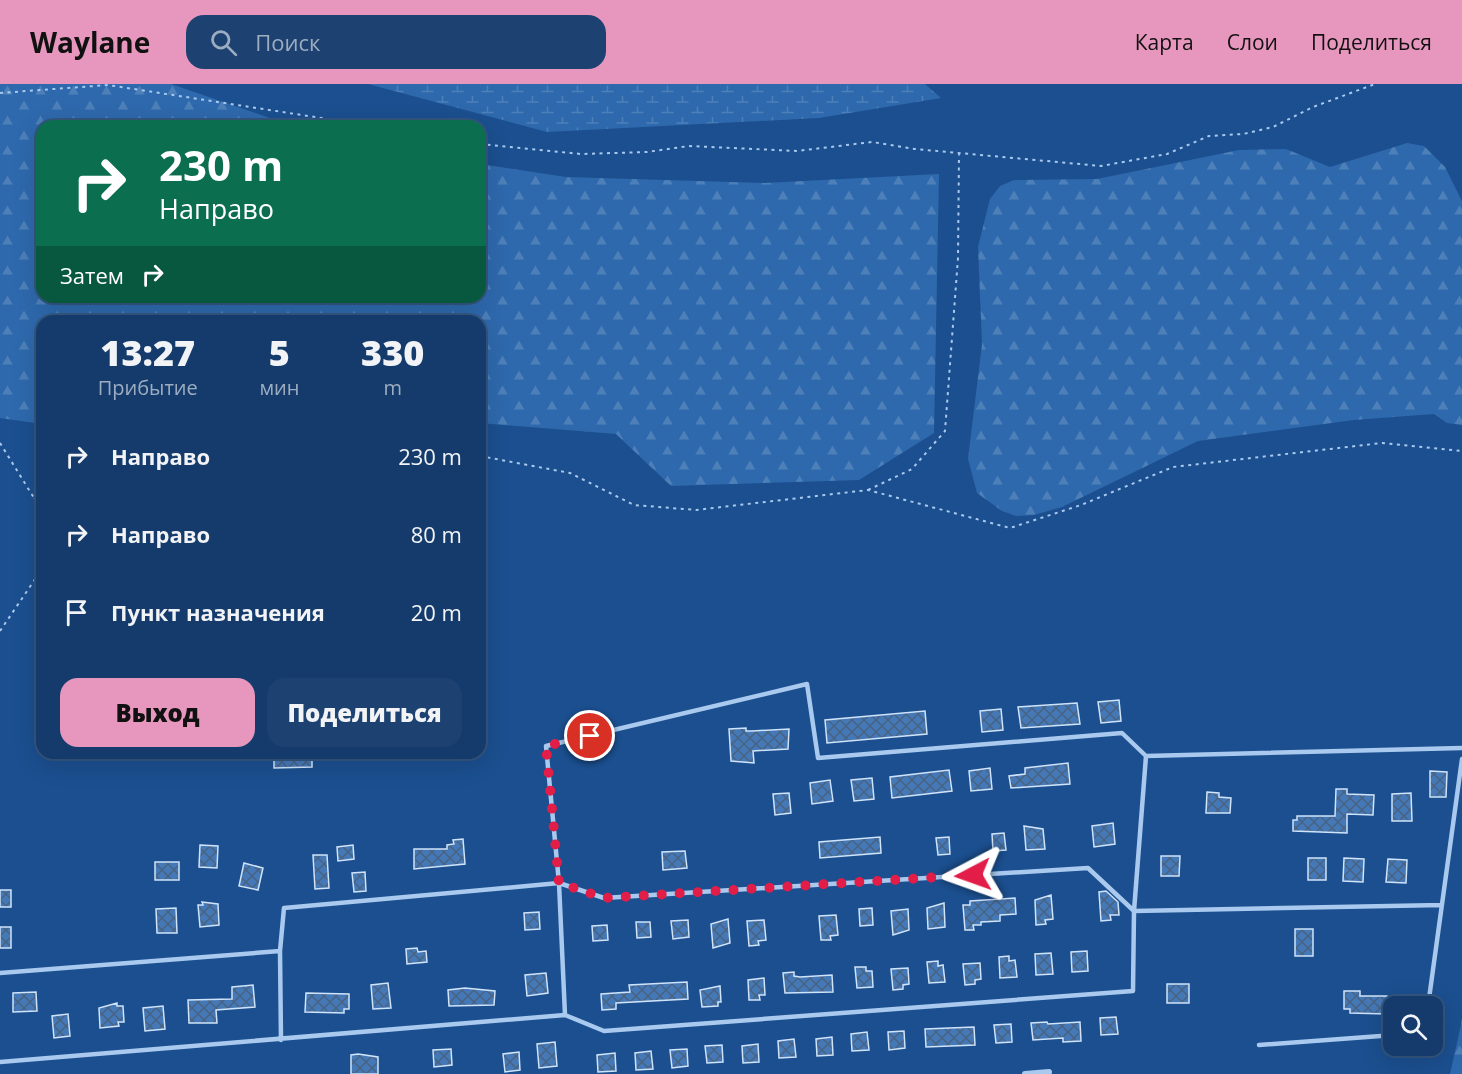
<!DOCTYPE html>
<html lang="ru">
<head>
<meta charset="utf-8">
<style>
	body { margin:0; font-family:"Open Sans",sans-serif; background:#1d4271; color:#f1f3f6; height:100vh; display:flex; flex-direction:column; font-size:22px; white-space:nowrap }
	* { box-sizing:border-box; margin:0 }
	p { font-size:20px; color:#9dadc1 }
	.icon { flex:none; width:33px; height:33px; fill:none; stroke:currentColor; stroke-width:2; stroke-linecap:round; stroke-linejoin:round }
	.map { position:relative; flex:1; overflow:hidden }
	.panel { position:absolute; left:36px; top:231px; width:450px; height:444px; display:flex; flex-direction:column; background:#143b6b; border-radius:18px; box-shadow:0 6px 24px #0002,0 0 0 2px #33557e }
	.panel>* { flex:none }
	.guide { position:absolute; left:36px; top:36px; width:450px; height:183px; border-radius:18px; box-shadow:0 6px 24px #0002,0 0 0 2px #33557e; background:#0b6e4f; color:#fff; overflow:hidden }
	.controls { position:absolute; left:1383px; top:912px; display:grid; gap:12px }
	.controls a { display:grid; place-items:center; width:60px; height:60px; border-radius:12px; background:#143b6b; box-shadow:0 6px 24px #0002,0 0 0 2px #33557e; font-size:30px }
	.pin { position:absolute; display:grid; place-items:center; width:51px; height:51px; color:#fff; margin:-26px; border:3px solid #fff; border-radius:50%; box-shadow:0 2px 6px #0007 }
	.me { position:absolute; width:66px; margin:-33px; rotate:266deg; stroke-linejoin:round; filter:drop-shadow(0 0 4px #0008) }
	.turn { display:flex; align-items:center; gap:21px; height:126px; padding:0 24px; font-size:27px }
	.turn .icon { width:78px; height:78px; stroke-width:2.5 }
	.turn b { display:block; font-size:42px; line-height:51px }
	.then { display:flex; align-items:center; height:57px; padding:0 24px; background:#0003; gap:12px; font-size:22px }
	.eta { display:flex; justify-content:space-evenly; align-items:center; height:102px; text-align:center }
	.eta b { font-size:36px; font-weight:800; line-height:42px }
	.primary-button { display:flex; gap:12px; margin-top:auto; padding:12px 24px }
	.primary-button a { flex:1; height:69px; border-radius:18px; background:#e797bd; color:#111; font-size:24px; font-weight:800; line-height:69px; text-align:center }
	.primary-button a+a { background:#1d4271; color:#f1f3f6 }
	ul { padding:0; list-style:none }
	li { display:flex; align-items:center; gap:18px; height:78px; padding:0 24px }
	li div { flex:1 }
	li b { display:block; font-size:22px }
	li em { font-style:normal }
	header { display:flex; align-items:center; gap:36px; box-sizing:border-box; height:84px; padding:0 30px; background:#e797bd; color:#111 }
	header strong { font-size:28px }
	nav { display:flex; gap:33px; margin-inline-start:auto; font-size:21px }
	.search { width:420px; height:54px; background:#1d4271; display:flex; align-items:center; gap:15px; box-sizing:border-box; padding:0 21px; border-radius:18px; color:#9dadc1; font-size:22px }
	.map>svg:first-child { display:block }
</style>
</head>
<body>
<header>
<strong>Waylane</strong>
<div class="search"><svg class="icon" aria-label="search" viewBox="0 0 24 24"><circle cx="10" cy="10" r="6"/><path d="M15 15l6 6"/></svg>Поиск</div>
<nav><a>Карта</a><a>Слои</a><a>Поделиться</a></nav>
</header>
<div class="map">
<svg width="1462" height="990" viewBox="0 0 1462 990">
	<defs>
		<pattern id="forest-firs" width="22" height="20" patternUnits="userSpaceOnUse" patternTransform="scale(1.5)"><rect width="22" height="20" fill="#2e69ad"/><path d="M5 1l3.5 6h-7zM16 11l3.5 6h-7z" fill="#4d80b9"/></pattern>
		<pattern id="wetland-marsh" width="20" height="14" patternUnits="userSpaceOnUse" patternTransform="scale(1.5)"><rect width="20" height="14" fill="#2e69ad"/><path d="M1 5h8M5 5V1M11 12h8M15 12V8" fill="none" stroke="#4d80b9"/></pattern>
		<pattern id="building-cross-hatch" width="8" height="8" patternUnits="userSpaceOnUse" patternTransform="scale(1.5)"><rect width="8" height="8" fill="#4478b7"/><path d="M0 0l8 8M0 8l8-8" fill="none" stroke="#486282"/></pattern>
	</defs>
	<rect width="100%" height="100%" fill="#1b4f8f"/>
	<path fill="url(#forest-firs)" d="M0,0H171L293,42H42V213H480V80L566,93L764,99L939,90L934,349L859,396L671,402L616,350L480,339V237H42V340L0,334Z
		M1407,59L1424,62L1445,83L1462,117V341L1447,339L1434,330L1354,336L1198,357L1062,423L1034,431L1016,432L1002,427L977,409L968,375L982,260L978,163L990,115L1000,102L1014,96L1097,95L1239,66L1286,65L1330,83Z
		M1462,934V990H1450L1461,941Z"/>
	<path fill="url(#wetland-marsh)" d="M368,0H925L941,14L819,34L547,48Z"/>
	<path fill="url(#building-cross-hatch)" stroke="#cfe3fa" stroke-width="1.5" d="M1119,616L1121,637L1101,639L1098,618Z
		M1077,619L1080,640L1021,644L1018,623Z
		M1001,625L1003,646L982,648L980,627Z
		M925,627L927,650L827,659L825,636Z
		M746,644V647H752L789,645L788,665L753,667L754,679L731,677L729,645Z
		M274,669H312V683L274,684Z
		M1068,679L1070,700L1011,704L1009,692L1025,690V684Z
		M990,684L992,705L971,707L969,687Z
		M949,686L952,707L892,714L890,693Z
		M1430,687L1447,688L1446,713H1430Z
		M872,694L874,715L854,717L851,696Z
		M830,696L833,717L812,720L810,699Z
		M1336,705H1347V710L1374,711L1373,731L1347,730V749L1293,747V736H1297V732H1335Z
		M1207,708L1219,709V713L1231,714L1230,729H1206Z
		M789,709L791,729L775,731L773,710Z
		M1411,709L1412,737H1392V710Z
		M1113,739L1115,760L1094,763L1092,742Z
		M1024,742L1043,745L1045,765L1026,766Z
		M1004,749L1006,766L993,767L992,750Z
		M880,753L881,769L820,774L819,758Z
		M949,753L950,770L938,771L936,754Z
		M463,755L465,780L414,785V765H447V761L454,760L453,756Z
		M200,761L218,762L217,784L199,783Z
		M353,761L354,775L338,777L337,763Z
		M685,767L687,784L663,786L662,768Z
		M313,771H327L329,804L315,805Z
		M1161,772H1180L1179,792H1161Z
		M1308,774H1326V796H1308Z
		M1344,774L1364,775L1363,798L1343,797Z
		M1388,775L1407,776L1406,799L1386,798Z
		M155,778H179V796H155Z
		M244,779L263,784L258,806L239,802Z
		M365,788L366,807L354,808L352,789Z
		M0,806H11V823H0Z
		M1106,807L1118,818L1119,831H1110L1111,836L1101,837L1099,808Z
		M1051,811L1053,835L1045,836L1046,840L1036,841L1035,816Z
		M1015,814L1016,830L1000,831V837L981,838V841H973L974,846H965L963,821H970V817Z
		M202,818L218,820L219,841L200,843L198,821H203Z
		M944,819L945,843L928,845L927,824Z
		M176,824L177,849H157L156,825Z
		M872,824L873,841L860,842L859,825Z
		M908,825L909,846L893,851L891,827Z
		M539,828L540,845L525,846L524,829Z
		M836,831L838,851L830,852L831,856H821L819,832Z
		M728,835L730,859L713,864L711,840Z
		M688,836L689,853L673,855L671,837Z
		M764,836L766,856L758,857L759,861L749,862L747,837Z
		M636,838H650L651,853L637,854Z
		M607,841L608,856L593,857L592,842Z
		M0,843H11V864H0Z
		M1295,845H1313V872H1295Z
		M417,864L418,868L426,867L427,878L407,880L406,865Z
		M1087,867L1088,887L1072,888L1071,868Z
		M1051,869L1053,890L1036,891L1035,870Z
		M1009,872V877L1015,876L1017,893L1000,894L999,873Z
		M938,877V882L943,881L945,898L929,899L927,878Z
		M980,879L981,895L975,896V900L965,901L963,880Z
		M855,883H866V887H872L873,903L857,904Z
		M908,884L909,900L903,901V905L893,906L891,885Z
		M794,888V892L800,893L832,891L833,908L785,909L783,889Z
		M546,889L548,909L527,912L525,891Z
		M764,894L765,911H759L760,916H749L748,896Z
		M687,898L688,915L616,919V925L602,926L601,910L630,908L629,901Z
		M388,899L391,924L373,925L371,901Z
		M1167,900H1189V919H1167Z
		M253,901L255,923L216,926L217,939H189L188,916L232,915V903Z
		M720,902L721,918H718V922L702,923L700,906Z
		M465,904L495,907L494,921L449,922L448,906Z
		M1344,907H1360V912H1387V930L1350,929V925H1344Z
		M36,908L37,927L13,928V909Z
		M306,909L349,910V925H344V929L305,928Z
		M117,919V922H123L124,938H118L119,942L100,944L99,924Z
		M163,922L165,945L145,947L143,924Z
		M68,930L70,952L54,954L52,932Z
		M1116,933L1118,950L1101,951L1100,934Z
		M1047,938L1048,940L1080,938L1081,957L1063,958V954L1033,956L1031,939Z
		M1011,940L1012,958L996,959L994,941Z
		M974,943L975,961L926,963L925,945Z
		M904,947L905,964L889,966L888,948Z
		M867,948L869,966L852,967L851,950Z
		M832,953L833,971L817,972L816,955Z
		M794,955L796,973L779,974L778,957Z
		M555,958L557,982L539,984L537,960Z
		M758,960L759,978L743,979L742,962Z
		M722,961L723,978L707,979L705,962Z
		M451,965L452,981L434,983L433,966Z
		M687,965L688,982L672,984L670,966Z
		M651,967L653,985L636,986L635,969Z
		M519,968L520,986L505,988L503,970Z
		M615,969L616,987L598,988L597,971Z
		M358,970L378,973V990H351V971Z"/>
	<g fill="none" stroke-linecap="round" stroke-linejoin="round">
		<path stroke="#a9c9ee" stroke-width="2" stroke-dasharray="3 4.5" stroke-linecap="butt" d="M0,9L108,1L373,42
			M480,60L581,70L647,68L689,62L797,67L872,58L915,65L1101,82L1167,70L1209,52L1243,50L1273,43L1313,23L1375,0
			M0,359L34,414L42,412
			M480,372L570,389L634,421L696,426L868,406L1010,444L1081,421L1173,383L1382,359L1462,367
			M868,406L912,385L945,347L958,174L959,69
			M34,414L42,419
			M0,547L42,485"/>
		<path stroke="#a9c9ee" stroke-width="4.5" d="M1134,827L1146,672
			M0,889L280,867
			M1428,922L1462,675
			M565,931L559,799L546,662L807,600L818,674L1122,649L1146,672L1462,664
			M281,956L280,867L284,824L559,799L604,814L1088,784L1134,827
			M1259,961L1394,951
			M0,978L565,931L604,947L1133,907L1134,827L1442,821"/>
		<path stroke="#a9c9ee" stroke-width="6" d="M1025,990L1049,988"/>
	</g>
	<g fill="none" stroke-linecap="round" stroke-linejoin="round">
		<path stroke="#e11d48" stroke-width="10" stroke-dasharray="0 18" d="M590,652L546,662L559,799L604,814L973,791"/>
	</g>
</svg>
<div class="controls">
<a><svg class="icon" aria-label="search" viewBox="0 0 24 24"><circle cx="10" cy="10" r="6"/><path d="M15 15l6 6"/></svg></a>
</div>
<div class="pin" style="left:590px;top:652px;background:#d93025"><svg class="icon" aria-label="arrive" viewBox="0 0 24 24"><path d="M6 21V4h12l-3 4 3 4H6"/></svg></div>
<svg class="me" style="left:973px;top:791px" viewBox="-20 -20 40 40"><path d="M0-17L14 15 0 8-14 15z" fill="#e11d48" stroke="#fff" stroke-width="4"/></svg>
<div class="guide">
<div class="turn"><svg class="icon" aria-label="right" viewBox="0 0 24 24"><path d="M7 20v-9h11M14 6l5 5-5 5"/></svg><div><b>230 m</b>Направо</div></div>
<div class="then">Затем<svg class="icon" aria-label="right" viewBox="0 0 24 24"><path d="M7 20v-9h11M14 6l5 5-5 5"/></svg></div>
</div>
<section class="panel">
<div class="eta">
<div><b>13:27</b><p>Прибытие</p></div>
<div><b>5</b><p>мин</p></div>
<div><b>330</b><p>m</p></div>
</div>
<ul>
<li><svg class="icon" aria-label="right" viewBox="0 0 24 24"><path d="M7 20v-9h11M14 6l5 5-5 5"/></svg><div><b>Направо</b></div><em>230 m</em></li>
<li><svg class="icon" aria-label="right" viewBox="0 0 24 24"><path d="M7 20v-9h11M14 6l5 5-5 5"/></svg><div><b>Направо</b></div><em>80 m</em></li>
<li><svg class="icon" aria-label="arrive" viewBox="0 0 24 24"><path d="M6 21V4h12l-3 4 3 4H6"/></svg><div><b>Пункт назначения</b></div><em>20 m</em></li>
</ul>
<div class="primary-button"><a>Выход</a><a>Поделиться</a></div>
</section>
</div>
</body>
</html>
